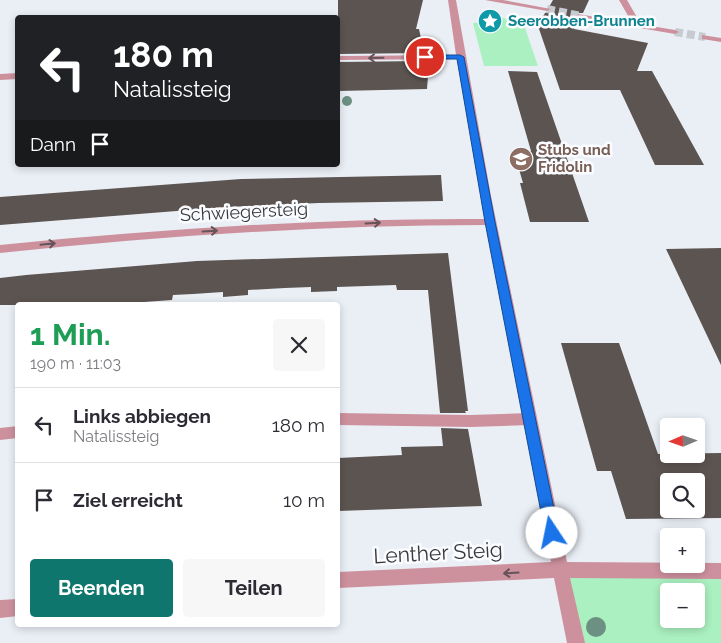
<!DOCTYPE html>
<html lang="de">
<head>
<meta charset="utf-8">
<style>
	body { margin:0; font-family:Raleway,sans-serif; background:#f7f7f7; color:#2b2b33; height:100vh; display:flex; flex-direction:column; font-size:19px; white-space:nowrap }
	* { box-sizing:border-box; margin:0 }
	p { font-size:16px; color:#7c7c81 }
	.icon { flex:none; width:28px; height:28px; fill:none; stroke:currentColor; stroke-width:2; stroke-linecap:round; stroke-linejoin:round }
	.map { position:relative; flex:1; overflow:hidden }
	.panel { position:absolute; left:15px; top:302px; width:325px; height:325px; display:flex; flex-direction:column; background:#fff; border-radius:5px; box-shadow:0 2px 8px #0003 }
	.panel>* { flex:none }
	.top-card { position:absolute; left:15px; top:15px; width:325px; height:152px; border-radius:5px; box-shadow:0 2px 8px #0003; background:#202124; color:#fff; overflow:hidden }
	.needle { width:32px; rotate:268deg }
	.fabs { position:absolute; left:660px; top:418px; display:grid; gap:10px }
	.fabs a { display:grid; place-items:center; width:45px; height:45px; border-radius:5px; background:#fff; box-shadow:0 2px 8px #0003; font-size:25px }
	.pin { position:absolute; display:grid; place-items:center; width:42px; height:42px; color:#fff; margin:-21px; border:2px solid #fff; border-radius:50%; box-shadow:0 1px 5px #0007 }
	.me { position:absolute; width:55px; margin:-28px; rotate:349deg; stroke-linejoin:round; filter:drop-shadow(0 0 4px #0008) }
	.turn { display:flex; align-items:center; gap:18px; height:105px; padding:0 15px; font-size:22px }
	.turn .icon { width:65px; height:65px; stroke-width:2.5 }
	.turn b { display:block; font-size:35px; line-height:42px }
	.then { display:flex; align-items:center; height:48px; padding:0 15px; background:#0003; gap:10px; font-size:19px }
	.round { display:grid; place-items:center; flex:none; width:52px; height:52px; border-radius:5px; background:#f7f7f7 }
	.headline { display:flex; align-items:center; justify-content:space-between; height:85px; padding:0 15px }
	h1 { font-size:30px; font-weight:700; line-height:38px; color:#1e9e55 }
	.action { display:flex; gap:10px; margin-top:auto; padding:10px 15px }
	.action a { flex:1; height:58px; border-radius:5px; background:#0f766e; color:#fff; font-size:20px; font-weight:700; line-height:58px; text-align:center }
	.action a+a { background:#f7f7f7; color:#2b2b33 }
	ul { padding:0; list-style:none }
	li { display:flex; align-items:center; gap:15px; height:75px; padding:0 15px; border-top:1px solid #e1e1e2 }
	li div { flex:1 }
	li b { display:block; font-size:19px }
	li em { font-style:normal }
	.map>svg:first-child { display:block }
</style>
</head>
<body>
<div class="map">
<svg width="721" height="643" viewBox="0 0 721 643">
	<rect width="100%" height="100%" fill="#eaeff6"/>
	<path fill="#aaf0c0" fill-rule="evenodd" d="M495,17L530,22L525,28L538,66H484L473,23L490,21Z
		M559,570L721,571V643H576ZM669,591H696V619H669Z"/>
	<path fill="#5c5451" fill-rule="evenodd" d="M338,0H423L416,29H419L424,53L338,54Z
		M553,0H589L583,13H577L576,18L579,20L574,29L648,43L637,71H652L704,165H655L620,90H560L538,26L545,13L553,10L549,7Z
		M425,61L428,76L427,89L338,91V62Z
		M508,71L537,72L589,222H530L520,183H523L514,152L531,151Z
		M441,175L443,201L319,203L227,207L0,225V197L241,179Z
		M721,248V365L666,249Z
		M448,253L468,411H465L466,413H440L428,290H397L396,285L337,287V291L311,292V287L285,288L248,290V295L223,297V292L193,294L173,295L172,300L102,305H0V278L26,275L197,261Z
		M561,343H619L658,454L721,453V518L626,519L611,471H597ZM669,481H696V509H669Z
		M441,428L468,429L482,506L338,511V458L402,455L401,447L443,446Z"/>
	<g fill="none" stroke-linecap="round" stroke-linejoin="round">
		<path stroke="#c6cbd1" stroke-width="8" stroke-dasharray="8 4" stroke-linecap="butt" d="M547,9L581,16
			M675,32L705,37"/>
		<path fill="#cd919e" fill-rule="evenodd" d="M619,0H627L642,26L641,28H635Z
			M338,413L470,415L530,413L535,415L537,419L535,423L530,425L470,427L338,425Z
			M18,426V438L0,440V428Z"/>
		<path fill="#cd919e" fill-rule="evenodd" d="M448,0H456L491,196L567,562L721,563V579L570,578L585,643H567L554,578L338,588V572L551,562L486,225C323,225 162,236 0,253V245C161,229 322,218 485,219L457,59L338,60V56L456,55Z
			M485,0H503L551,9L547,11Z
			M578,14L675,30L679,32L675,34L581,18H578Z
			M702,35L721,38V42L702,39Z
			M18,73V79L0,80V74Z
			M18,599V616L0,618V600Z"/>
	</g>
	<g fill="#6c9081">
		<circle cx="347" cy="101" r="5"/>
		<circle cx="596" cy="627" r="10"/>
	</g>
	<defs><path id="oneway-shaft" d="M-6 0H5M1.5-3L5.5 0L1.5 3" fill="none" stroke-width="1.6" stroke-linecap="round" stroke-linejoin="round" transform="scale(1.25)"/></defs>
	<g stroke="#65545a">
		<use href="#oneway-shaft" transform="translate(376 58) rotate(179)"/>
		<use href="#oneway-shaft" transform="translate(373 223) rotate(-3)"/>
		<use href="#oneway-shaft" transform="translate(210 231) rotate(-3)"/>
		<use href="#oneway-shaft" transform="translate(48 244) rotate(-6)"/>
		<use href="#oneway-shaft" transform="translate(511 573) rotate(177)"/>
	</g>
	<path fill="#1a73e8" stroke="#114b97" d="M425,55H460L464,57L495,222L559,533L557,537L552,539L547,537L545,533L485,222L457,59H422L421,57Z"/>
	<defs>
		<g id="sight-disc" transform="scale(1.25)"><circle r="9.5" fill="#0f9aa8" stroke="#fafcff"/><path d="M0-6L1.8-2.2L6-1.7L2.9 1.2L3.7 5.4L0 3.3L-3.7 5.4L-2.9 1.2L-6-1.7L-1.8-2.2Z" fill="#fff"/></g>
		<g id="school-disc" transform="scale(1.25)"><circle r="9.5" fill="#8d6e63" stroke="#fafcff"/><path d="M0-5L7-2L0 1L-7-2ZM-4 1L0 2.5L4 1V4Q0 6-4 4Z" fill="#fff"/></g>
	</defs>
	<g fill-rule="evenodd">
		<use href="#sight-disc" x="490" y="21"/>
		<use href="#school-disc" x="521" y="159"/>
	</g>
	<g text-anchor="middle" stroke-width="5" stroke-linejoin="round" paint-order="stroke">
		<g font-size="15" font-weight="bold" fill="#0d838f" stroke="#fafcff" text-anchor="start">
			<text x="508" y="26">Seerobben-Brunnen</text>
		</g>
		<g font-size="15" font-weight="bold" fill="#785e54" stroke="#fafcff" text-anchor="start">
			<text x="538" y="155">Stubs und<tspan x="538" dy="17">Fridolin</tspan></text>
		</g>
		<g font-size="18" fill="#383a3d" stroke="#fafcff">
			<text transform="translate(244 212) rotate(-3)" y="6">Schwiegersteig</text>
		</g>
		<g font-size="21" fill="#383a3d" stroke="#fafcff">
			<text transform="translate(438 553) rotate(-3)" y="7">Lenther Steig</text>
		</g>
	</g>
</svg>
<div class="fabs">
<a><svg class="needle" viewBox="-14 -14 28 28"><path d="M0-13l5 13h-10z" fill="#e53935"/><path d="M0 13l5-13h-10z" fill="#7c7c81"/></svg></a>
<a><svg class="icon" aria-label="search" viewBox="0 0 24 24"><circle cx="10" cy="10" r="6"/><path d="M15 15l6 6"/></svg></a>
<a>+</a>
<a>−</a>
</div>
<div class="pin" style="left:425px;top:57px;background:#d93025"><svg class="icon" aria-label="arrive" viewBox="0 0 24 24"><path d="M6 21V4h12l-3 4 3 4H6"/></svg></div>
<svg class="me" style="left:552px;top:533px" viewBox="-20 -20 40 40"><circle r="19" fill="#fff"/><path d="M0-13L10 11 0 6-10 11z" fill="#1a73e8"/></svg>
<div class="top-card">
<div class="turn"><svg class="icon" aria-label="left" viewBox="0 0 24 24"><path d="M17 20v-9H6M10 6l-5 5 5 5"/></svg><div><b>180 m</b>Natalissteig</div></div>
<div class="then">Dann<svg class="icon" aria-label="arrive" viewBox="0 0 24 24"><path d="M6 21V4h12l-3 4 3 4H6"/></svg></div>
</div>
<section class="panel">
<div class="headline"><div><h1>1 Min.</h1><p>190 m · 11:03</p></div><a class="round"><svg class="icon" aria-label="close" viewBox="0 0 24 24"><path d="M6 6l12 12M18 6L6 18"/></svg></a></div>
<ul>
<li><svg class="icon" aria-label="left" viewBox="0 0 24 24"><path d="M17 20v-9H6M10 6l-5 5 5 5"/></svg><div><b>Links abbiegen</b><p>Natalissteig</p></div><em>180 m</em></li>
<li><svg class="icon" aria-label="arrive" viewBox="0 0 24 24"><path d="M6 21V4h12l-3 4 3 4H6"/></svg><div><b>Ziel erreicht</b></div><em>10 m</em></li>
</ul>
<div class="action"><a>Beenden</a><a>Teilen</a></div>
</section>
</div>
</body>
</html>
